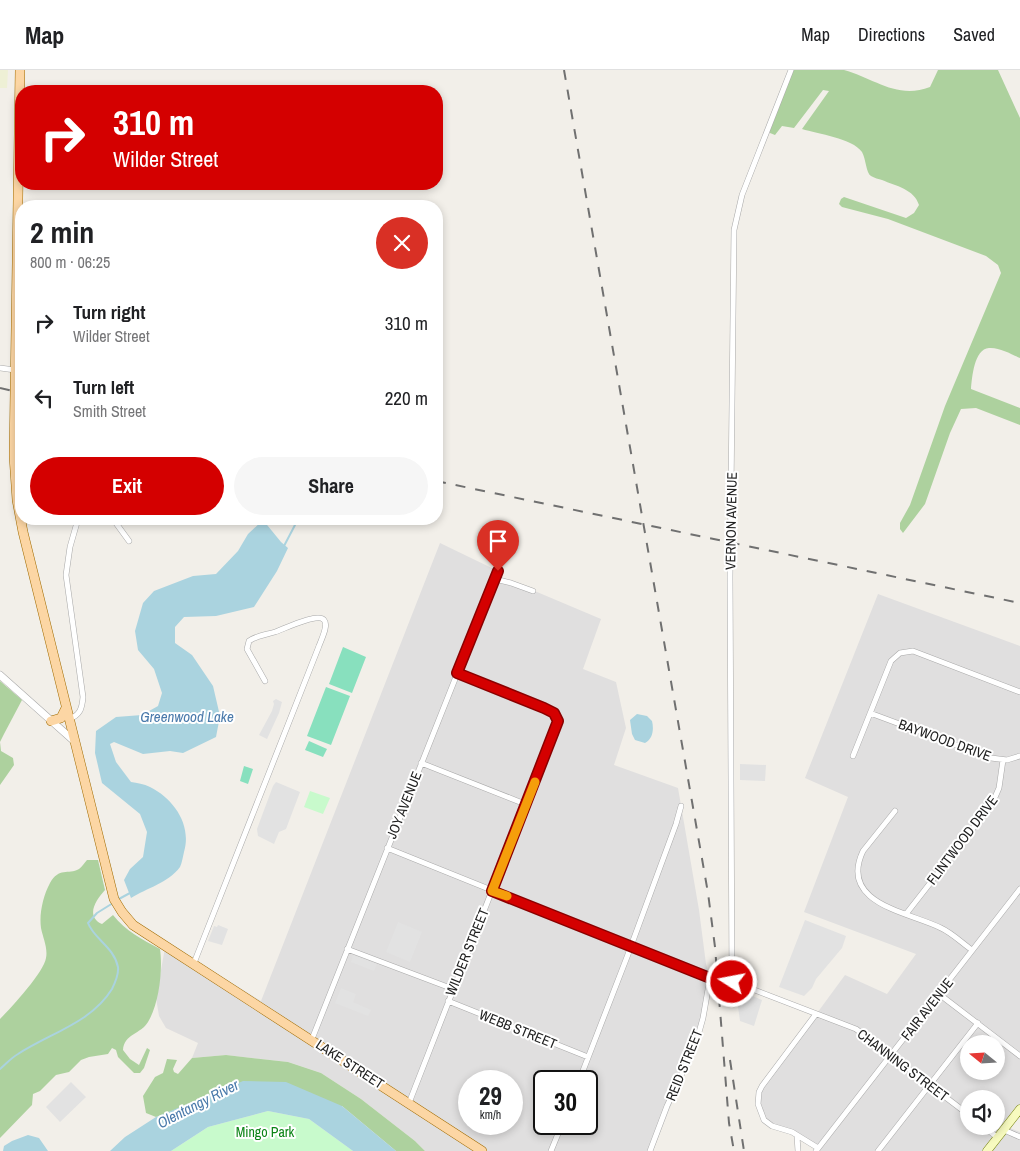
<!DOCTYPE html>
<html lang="en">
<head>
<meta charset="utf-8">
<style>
	body { margin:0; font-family:"Archivo Narrow",sans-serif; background:#f6f6f6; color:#202124; height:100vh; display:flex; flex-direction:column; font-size:19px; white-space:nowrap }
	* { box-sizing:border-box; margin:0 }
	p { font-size:16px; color:#757577 }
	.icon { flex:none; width:28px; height:28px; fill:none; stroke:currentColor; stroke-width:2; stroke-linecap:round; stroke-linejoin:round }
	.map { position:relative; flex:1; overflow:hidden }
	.drawer { position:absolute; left:15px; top:130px; width:428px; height:325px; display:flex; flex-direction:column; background:#fff; border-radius:20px; box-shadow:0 2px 8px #0003 }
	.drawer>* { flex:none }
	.hud { position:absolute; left:15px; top:15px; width:428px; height:105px; border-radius:20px; box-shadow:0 2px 8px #0003; background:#d40000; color:#fff; overflow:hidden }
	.needle { width:32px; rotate:288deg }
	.buttons { position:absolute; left:960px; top:965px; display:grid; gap:10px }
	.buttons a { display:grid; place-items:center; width:45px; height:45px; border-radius:50%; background:#fff; box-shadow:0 2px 8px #0003; font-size:25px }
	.speed { position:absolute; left:458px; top:1000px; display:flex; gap:10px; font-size:25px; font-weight:700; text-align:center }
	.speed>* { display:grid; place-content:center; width:65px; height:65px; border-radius:50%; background:#fff; box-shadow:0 2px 8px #0003; line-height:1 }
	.speed small { font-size:12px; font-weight:400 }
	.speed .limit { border:2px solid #111; border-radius:8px; background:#fff; color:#111 }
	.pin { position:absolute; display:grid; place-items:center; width:42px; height:42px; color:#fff; margin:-51px -21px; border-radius:50% 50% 50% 0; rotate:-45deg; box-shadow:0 0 5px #0007 }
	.pin .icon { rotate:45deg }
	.me { position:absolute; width:55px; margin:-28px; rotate:281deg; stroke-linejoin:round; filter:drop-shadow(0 0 4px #0008) }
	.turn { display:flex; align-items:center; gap:18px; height:105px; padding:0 15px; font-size:22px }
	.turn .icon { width:65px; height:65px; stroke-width:2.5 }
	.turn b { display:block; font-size:35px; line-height:42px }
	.round { display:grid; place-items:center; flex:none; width:52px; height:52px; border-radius:26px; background:#f6f6f6 }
	.head { display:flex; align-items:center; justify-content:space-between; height:85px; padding:0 15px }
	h1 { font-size:30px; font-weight:700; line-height:38px }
	.action { display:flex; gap:10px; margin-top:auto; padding:10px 15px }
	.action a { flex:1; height:58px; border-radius:30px; background:#d40000; color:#fff; font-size:20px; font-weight:700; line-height:58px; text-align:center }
	.action a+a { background:#f6f6f6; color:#202124 }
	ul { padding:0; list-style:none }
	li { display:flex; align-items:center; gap:15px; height:75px; padding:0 15px }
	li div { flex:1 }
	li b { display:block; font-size:19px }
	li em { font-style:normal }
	header { display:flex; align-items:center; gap:30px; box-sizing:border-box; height:70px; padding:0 25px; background:#fff; border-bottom:1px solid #e0e0e0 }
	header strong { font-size:24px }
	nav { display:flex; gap:28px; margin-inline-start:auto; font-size:18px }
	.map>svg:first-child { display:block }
</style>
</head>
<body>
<header>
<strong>Map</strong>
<nav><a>Map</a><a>Directions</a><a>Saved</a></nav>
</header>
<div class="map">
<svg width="1020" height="1081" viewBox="0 0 1020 1081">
	<rect width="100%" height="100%" fill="#f2efe9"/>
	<path fill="#e0dfdf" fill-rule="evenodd" d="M440,473L500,502L499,506L601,549L583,599L616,612L626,658L614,695L678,718L699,840L706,894L711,911L701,959L653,1081H425L415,1071L361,1029L321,1003L288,992L226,985L192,988L198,973L166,958L159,946L156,928L166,872L261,931ZM469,1011H511V1054H469ZM544,1011H586V1054H544Z
		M878,524L1020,576V1034L1003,1055L1020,1062V1081H818L821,1078L765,1049L760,1032L761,1022L765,1014L845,905L887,924L916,884L804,842L848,727L805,708ZM969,974H996V1001H969ZM969,1029H996V1056H969Z"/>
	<path fill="#eef0d5" d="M0,0H8L7,18H0Z"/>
	<path fill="#add19e" d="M793,0C808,0 830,0 844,0C874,8 897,30 930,17L938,0H998L1020,48V288C1011,284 999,277 989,278C974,279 972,308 971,319L1020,338V355L976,338L961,339L950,363L925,434L903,463L900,459V453L910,435L945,336L1001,203L998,195L986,186L888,149L842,137L839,134L841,129L844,127L906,148L914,143L919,135C914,119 896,116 882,110C879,109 874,108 871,106C866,103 866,89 862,82C852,68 818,64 802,59L829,21L823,20L794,58L782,56L775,65L770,63L769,60Z
		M0,611L22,630L4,664L0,672L1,681L13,688L14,695L0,715Z
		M87,790H98L105,820C96,830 85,846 102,854L113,845C126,861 141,869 160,879C163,900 159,934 148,952C141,964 124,964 123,980L130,989L139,995L147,978L150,980L144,998L140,1003H134L118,987L116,980L112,978L108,984L89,987L81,990L69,1002L56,1005L40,1021L33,1024L32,1035L0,1068V949C11,938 44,902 46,888C48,878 43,868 41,858C39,844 43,826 50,813C59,797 68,805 79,799C82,797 85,792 87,790Z
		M226,985L288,992L321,1003L361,1029L415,1071L425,1081H396L342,1036L176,1040L156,1047L146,1043L143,1026L155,1007L163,1003L167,989L177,990L173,999L174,1002L178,1004L192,988Z"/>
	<path fill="#c8facc" d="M310,721L330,728L323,744L304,737Z
		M268,1041L309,1049L353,1081H171L208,1057Z"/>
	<path fill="#88e0be" d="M343,577L366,587L352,623L329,614Z
		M326,617L350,626L331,675L307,666Z
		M309,671L327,679L323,687L305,680Z
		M244,696L253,699L248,714L240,711Z"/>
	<path fill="#e2e2e2" d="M276,629L282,632L279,643L267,669L259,665L272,641L274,634L273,631Z
		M740,694L766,695L765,711L740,710Z
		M276,712L300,722L286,759L279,762L274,774L258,766L257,759L273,716Z
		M805,850L846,866L842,878L816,909L812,918L804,926L779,917Z
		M398,852L422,862L410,892L386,882Z
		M218,855L228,859L222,875L208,871L214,856L217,857Z
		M353,885L377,894L374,901L351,892Z
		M341,918L356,924L353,932L371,940L368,946L335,933Z
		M743,922L762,930L754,956L740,951L736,923Z
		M71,1012L86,1027L60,1052L46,1037Z"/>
	<path fill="#aad3df" d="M263,450L281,472L288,478L277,501L254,537L216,546L184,547L175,557V573L192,585L213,616L220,646L216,667L183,683L170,681L143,684L114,672L110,674L116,692L131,712C137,713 144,714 150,717C174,729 192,755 184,782C183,786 182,793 180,797C168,813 147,818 131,828L124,810L130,799L143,787L147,762L140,744L102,713L95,683L96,661L116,647L142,645L158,636L162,623L154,599L138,580L135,561L143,533L154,521L193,506L216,504L238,481L248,464Z
		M637,644L647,646L652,651C654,659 653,669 645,673L635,670L632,664L630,650Z
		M243,1011L286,1012L342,1036L396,1081H353L309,1049L268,1041L208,1057L171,1081H110L125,1067L156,1047Z
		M28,1065L39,1068L48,1081H3L4,1076L12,1071Z"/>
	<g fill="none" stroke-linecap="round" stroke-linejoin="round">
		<path stroke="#aad3df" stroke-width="2" d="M284,476L295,455L294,449
			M117,830L130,823
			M0,999C6,994 11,988 18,984C50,963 91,953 112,919C115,913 119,905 118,897C114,877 94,869 88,853L97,843L113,833"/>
		<g stroke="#a9a9a9" stroke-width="6">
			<path id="minor" d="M0,298L15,300
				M113,449L129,471
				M495,509L511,513L533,521
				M870,643L991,688L1007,690L1020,686
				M69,649C80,645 82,639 83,627L66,505L70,477L78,449
				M853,686L891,591L900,583L913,581L1020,622
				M421,693L525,734
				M895,741L863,781C838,834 909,842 941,858C952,863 962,873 972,880
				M387,778L710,908L739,914L856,959L969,1045
				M906,844L992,734L999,718L1003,690
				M347,879L453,919
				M194,893L319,576C321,570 329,555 324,550C318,542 284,559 275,562C266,565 257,565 249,571L247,579L265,611
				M732,912L730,507L734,160L742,125L791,0
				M939,924L1020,986
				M448,931L588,987
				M816,944L762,1016L759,1022L758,1034L764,1050L772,1056L792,1062L818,1078
				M312,969L498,501
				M579,1011L627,887L676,754L681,736
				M409,1033L557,654L556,645L544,638L457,603
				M983,1056L998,1068
				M1004,1060L1020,1067
				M797,1066L798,1081
				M551,1081L562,1054
				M650,1081L667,1036L696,973L703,948L710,908
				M816,1081L1020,819
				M878,1081L978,953"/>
		</g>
		<g stroke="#a9a9a9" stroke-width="8">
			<path id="tertiary" d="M0,605L74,671"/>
		</g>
		<g stroke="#707d05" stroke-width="9">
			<path id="secondary" d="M987,1081L1020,1039"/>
		</g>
		<g stroke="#a06b00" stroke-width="10">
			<path id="primary" d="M20,0L14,386L17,430L23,462L114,829L122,842L133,855L482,1081
				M51,651L61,648L66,638"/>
		</g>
		<use href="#minor" stroke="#fff" stroke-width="5"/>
		<use href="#tertiary" stroke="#fff" stroke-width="7"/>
		<use href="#secondary" stroke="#f7fabf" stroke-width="8"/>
		<use href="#primary" stroke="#fcd6a4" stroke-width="9"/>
		<path stroke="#707070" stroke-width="2" stroke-dasharray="10 10" stroke-linecap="butt" d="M564,0L708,823L715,877L729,1053L734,1081
			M0,318L21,323
			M436,411L1020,533
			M730,990L744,1081"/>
	</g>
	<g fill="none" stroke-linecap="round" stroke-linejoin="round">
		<g stroke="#8a0000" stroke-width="12">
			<path id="route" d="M498,501L457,603L544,638L554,643L558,651L492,821L710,908L732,912"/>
		</g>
		<use href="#route" stroke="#d40000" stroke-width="9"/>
		<path stroke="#f59e0b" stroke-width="9" d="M507,826L492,821L535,712"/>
	</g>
	<g text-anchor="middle" stroke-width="4" stroke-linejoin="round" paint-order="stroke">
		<g font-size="14" fill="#222" stroke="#fff">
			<text transform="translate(731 451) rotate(-89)" y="5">VERNON AVENUE</text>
			<text transform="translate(945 670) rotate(20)" y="5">BAYWOOD DRIVE</text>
			<text transform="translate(404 735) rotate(-68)" y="5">JOY AVENUE</text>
			<text transform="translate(962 770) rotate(-53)" y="5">FLINTWOOD DRIVE</text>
			<text transform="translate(467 882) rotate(-68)" y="5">WILDER STREET</text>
			<text transform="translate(927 939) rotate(-52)" y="5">FAIR AVENUE</text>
			<text transform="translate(518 959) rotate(22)" y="5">WEBB STREET</text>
			<text transform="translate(350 994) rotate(33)" y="5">LAKE STREET</text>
			<text transform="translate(684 995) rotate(-68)" y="5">REID STREET</text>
			<text transform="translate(903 995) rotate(37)" y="5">CHANNING STREET</text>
		</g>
		<g font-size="14" fill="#0c8416" stroke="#fff">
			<text x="265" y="1067">Mingo Park</text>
		</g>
		<g font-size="15" font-style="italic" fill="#4a7aab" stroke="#fff">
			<text x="187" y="652">Greenwood Lake</text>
			<text transform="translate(198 1034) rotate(-27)" y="5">Olentangy River</text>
		</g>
	</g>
</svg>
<div class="buttons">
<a><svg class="needle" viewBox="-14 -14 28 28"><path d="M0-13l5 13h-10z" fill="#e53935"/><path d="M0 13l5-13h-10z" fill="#757577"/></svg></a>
<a><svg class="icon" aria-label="sound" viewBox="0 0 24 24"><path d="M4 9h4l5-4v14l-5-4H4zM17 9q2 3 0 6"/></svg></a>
</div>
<div class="speed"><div>29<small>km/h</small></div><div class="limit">30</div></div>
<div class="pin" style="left:498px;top:501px;background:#d93025"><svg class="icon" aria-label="arrive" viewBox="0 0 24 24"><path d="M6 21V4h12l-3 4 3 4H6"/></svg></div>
<svg class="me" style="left:732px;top:912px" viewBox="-20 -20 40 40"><circle r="17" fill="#d40000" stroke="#fff" stroke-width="3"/><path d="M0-11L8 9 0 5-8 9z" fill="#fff"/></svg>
<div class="hud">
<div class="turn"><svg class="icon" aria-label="right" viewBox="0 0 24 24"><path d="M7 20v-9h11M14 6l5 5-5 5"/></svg><div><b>310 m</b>Wilder Street</div></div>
</div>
<section class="drawer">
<div class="head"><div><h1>2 min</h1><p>800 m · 06:25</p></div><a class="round" style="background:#d93025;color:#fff"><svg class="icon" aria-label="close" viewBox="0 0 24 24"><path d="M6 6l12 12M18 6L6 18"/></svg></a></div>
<ul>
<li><svg class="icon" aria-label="right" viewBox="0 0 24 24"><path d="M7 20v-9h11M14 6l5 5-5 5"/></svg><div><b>Turn right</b><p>Wilder Street</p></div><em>310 m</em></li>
<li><svg class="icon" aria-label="left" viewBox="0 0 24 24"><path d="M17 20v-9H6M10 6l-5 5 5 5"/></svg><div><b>Turn left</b><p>Smith Street</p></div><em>220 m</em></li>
</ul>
<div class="action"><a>Exit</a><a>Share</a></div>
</section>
</div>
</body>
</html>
